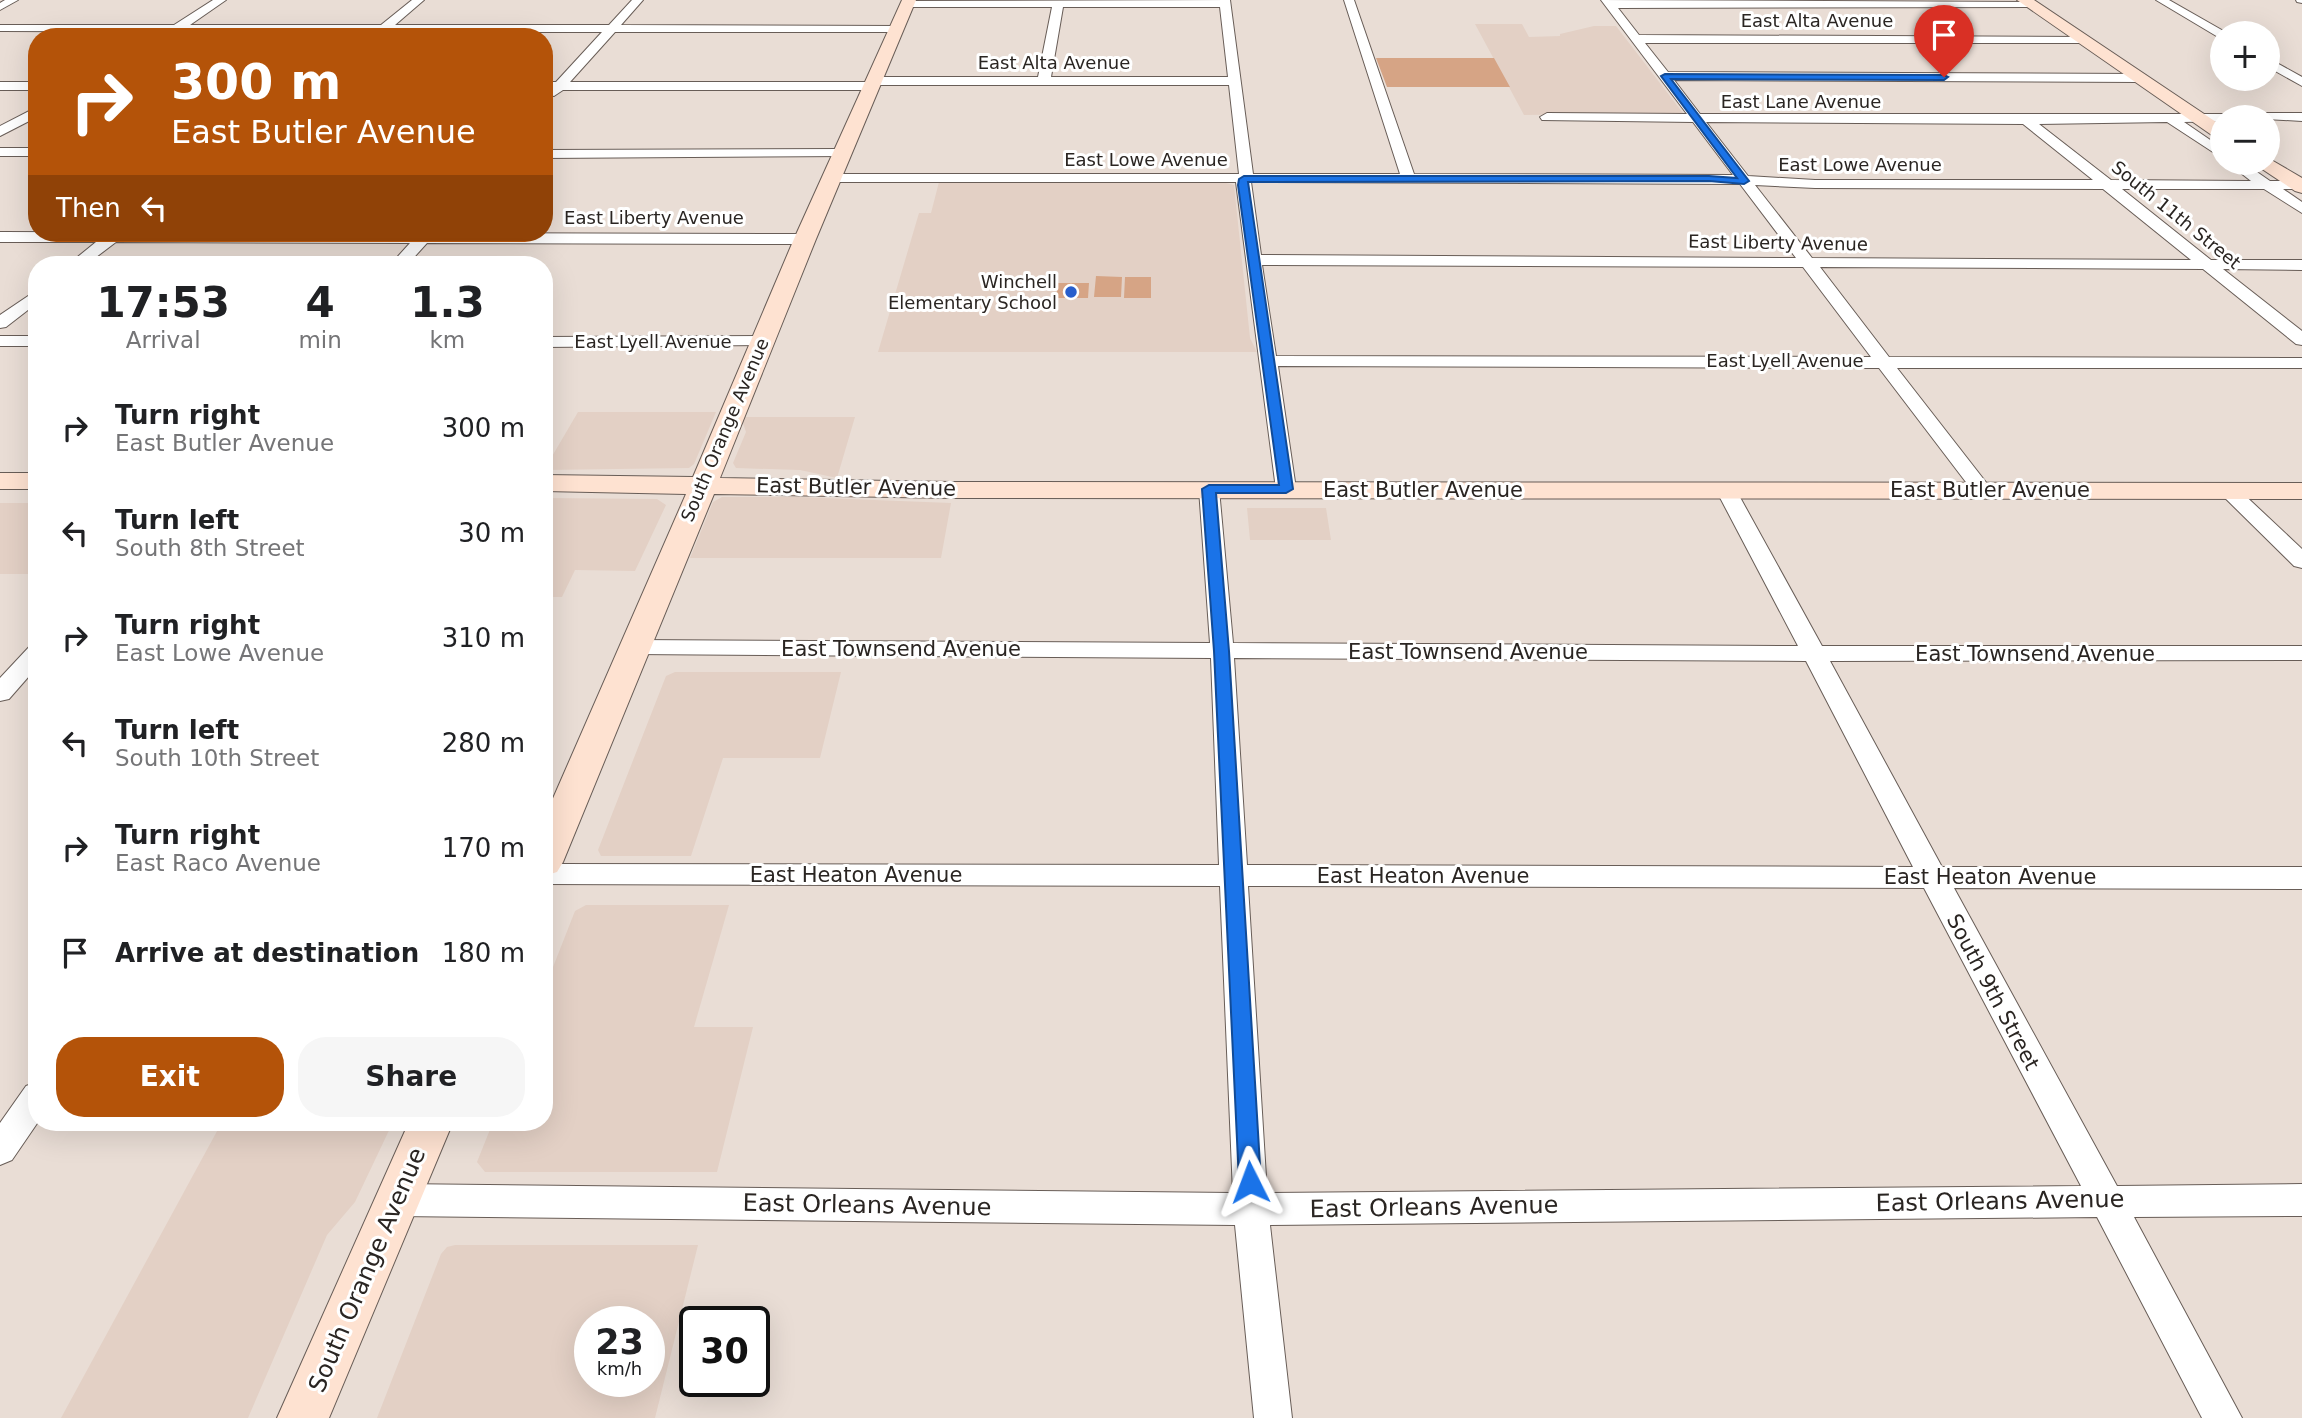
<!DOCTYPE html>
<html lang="en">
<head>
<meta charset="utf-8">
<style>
	body { margin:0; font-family:"DejaVu Sans",sans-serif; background:#f6f6f6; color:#202124; height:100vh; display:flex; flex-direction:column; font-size:26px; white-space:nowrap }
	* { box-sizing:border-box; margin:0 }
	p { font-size:23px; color:#757577 }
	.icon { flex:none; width:38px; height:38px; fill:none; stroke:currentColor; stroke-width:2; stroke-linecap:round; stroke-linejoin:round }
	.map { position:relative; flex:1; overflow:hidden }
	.panel { position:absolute; left:28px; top:256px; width:525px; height:875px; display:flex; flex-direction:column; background:#fff; border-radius:28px; box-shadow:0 7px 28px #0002 }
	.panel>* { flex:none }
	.top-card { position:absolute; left:28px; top:28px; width:525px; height:214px; border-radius:28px; box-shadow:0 7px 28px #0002; background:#b45309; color:#fff; overflow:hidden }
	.fabs { position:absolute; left:2210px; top:21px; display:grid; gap:14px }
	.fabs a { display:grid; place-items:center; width:70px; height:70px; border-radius:50%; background:#fff; box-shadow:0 7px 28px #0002; font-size:35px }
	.speed { position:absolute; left:574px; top:1306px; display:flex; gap:14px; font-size:35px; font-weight:700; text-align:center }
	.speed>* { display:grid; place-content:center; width:91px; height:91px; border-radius:50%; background:#fff; box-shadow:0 7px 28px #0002; line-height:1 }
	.speed small { font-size:18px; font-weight:400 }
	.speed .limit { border:4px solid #111; border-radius:10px; background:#fff; color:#111 }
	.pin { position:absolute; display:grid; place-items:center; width:60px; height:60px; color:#fff; margin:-72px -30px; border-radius:50% 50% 50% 0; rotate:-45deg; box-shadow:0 0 7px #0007 }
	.pin .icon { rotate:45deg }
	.me { position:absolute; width:77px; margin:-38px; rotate:357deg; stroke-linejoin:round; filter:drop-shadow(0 0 5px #0008) }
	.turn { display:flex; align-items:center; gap:24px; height:147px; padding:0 28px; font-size:32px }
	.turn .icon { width:91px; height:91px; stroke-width:2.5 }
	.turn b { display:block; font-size:49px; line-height:60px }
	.then { display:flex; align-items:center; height:66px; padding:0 28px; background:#0003; gap:14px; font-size:26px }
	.eta { display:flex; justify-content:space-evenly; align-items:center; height:119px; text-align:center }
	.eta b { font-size:42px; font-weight:700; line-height:49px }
	.button { display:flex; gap:14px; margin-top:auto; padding:14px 28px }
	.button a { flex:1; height:80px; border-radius:28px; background:#b45309; color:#fff; font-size:28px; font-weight:700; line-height:80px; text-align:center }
	.button a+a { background:#f6f6f6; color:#202124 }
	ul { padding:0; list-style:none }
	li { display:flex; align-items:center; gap:21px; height:105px; padding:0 28px }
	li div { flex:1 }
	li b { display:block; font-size:26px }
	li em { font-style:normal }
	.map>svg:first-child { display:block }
</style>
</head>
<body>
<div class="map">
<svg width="2302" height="1418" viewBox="0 0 2302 1418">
	<rect width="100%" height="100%" fill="#e9ddd5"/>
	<path fill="#e3d0c5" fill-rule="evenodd" d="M1475,24H1522L1529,37L1560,36V34L1594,26H1616L1683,113L1524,115Z
		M939,182L1226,183L1234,185L1250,338L1257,352H878L919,213H931Z
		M578,412H716L694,464L689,468L544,470Z
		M741,417H855L837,478L800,470L736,468L733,463L746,432Z
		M722,497H798L951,503L941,558H690L713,502Z
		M544,498L657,499L666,505L635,571L575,570L562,597H544Z
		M0,503H37V574H0Z
		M1247,508H1326L1331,540H1250Z
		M675,672H841L820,758H723L691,856H601L598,850L666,676Z
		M586,905H729L694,1027H753L717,1172H485L477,1162L493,1122H544V990L575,911Z
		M222,1122H393L355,1202L327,1235L248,1418H61Z
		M455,1245H698L655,1418H377L441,1254L447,1247ZM590,1321H649V1381H590Z"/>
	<path fill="#d6a485" d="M1376,58H1494L1510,87H1387Z
		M1096,276L1122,277L1121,297H1094Z
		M1125,277H1151V298H1124Z
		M1058,283H1089L1088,298H1056Z"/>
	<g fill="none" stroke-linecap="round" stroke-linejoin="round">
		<g stroke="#685d57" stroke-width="2">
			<path id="street" d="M5,0H18L0,10V3Z
				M213,0H226L190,25H381L412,0H424L395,25H609L632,0H643L621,25L897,26L903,29L897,32H615L570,82H870L871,78L875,77H1038L1052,7H907L901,4L907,1L1230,0L1253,174H1400L1344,0H1354L1414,174L1733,175L1693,122L1542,120L1540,117L1547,113L1687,114L1601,0L2031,2L2037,5L2035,7L1618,8L1639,35L2085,37L2087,39L2081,43H1645L1668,72L2139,74L2145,78L2139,82L1674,80L1700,114H2227L2229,117H2222V121L2184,122L2222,148V158L2167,122L2039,124L2111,180L2251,181L2228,163H2244L2270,181H2302V189H2283L2302,202V213L2264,189H2122L2211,260H2302V270L2223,269L2302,331V345L2296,344L2203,269L1820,267L1889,357L2302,358V368H1897L1992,490L1989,494H1975L1879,368L1278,366L1296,489L1293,493H1279L1276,489L1236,182H831L824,178L831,174H1239L1229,85H878L877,89L873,90H563L554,96L550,95L549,90H544V82H556L602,32H386L379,35L373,32L0,31V25H174ZM1063,7H1220L1228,77H1051ZM1706,122L2023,124L2093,180H1815L1748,176ZM1251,182L1740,184L1796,258L1261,255ZM1755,185L1815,188L2103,189L2191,260L1812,258ZM1262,265L1803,267L1871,357L1276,356Z
				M2156,0H2169L2227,33H2222V38L2218,37Z
				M2296,0H2302V3L2297,2Z
				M2268,58L2302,77V86L2268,67Z
				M0,82H37V90H0Z
				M37,107V117L0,136V126Z
				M2236,113H2302V121L2229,117Z
				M0,148H37V156H0Z
				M842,149L847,150V156L544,158V150Z
				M0,232L805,234L813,239L805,244L427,243L408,264H391L410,243L116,242L87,264H69L96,242H0Z
				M37,290V303L6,327L0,328V315Z
				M0,336H37V346H0Z
				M762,336L768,337L771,341L768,345L544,347V337Z
				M1209,483L1216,485L1219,489L1233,643L1798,646L1716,490L1719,486H1733L1736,490L1822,646H2302V660L1830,661L1942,867H2302V889L1954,888L2117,1186L2302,1184V1216L2134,1217L2242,1418H2202L2097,1217L1270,1225L1292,1418H1254L1235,1225L397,1216L385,1211L380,1200L385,1189L397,1184L1233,1193L1220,886L544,884V864L1219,865L1211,658L634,654L626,652L622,647L626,642L634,640L1210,643L1199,489L1202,485ZM1234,658L1806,661L1913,867L1247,865ZM1248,886L1924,888L2081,1186L1267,1193Z
				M2229,485L2236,487L2302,549V568L2294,566L2222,495L2219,491L2222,487Z
				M37,645V667L9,699L0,701V678L29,647Z
				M37,1082L38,1122L12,1160L0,1165V1123L26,1086Z"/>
		</g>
		<g stroke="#685d57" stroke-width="2">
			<path id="secondary" d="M902,0H916L816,239L720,478L952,482L2302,483V499L952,498L714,494L563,862L557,872L544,876V819L686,494L544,491V475L693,477L794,239Z
				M2017,0H2034L2222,126V139L2216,138Z
				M2268,158L2302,178V193L2295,191L2259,167L2257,163H2268Z
				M0,473H37V489H0Z
				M409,1122H453L329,1418H277Z"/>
		</g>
		<use href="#street" fill="#fff" fill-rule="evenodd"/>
		<use href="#secondary" fill="#fee2d1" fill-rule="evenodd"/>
	</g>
	<path fill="#1a73e8" stroke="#114b97" stroke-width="2" d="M1665,74L1944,75L1948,77L1944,80L1671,79L1749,181L1744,184L1709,181L1248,182L1293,489L1286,493H1216L1229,651L1261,1182L1258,1189L1250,1192L1242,1189L1239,1182L1214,651L1202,489L1209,485H1279L1238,185L1239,179L1244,176H1709L1737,178L1661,76Z"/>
	<circle fill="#285ecc" stroke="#fff" stroke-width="2.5" cx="1071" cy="292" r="7"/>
	<g text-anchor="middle" stroke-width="6" stroke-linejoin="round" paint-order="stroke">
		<g font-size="18" fill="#2a2522" stroke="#fff">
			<text x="1817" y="27">East Alta Avenue</text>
			<text x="1054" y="69">East Alta Avenue</text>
			<text x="1801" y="108">East Lane Avenue</text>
			<text x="1146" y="166">East Lowe Avenue</text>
			<text x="1860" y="171">East Lowe Avenue</text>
			<text transform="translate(2176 215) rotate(39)" y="6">South 11th Street</text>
			<text x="654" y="224">East Liberty Avenue</text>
			<text transform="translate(1778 243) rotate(1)" y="6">East Liberty Avenue</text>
			<text x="653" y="348">East Lyell Avenue</text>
			<text x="1785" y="367">East Lyell Avenue</text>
			<text transform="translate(725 430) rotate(-67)" y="6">South Orange Avenue</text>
		</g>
		<g font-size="18" fill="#2a2522" stroke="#fff" text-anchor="end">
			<text x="1057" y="288">Winchell<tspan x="1057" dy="21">Elementary School</tspan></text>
		</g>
		<g font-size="21" fill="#2a2522" stroke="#fff">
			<text transform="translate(856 487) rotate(1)" y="7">East Butler Avenue</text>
			<text x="1423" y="497">East Butler Avenue</text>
			<text x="1990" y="497">East Butler Avenue</text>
			<text x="901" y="656">East Townsend Avenue</text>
			<text x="1468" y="659">East Townsend Avenue</text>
			<text x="2035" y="661">East Townsend Avenue</text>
			<text x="856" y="882">East Heaton Avenue</text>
			<text x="1423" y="883">East Heaton Avenue</text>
			<text x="1990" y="884">East Heaton Avenue</text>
			<text transform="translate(1993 992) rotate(62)" y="7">South 9th Street</text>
		</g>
		<g font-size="24" fill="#2a2522" stroke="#fff">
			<text transform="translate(2000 1201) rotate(-1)" y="8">East Orleans Avenue</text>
			<text transform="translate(867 1205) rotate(1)" y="8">East Orleans Avenue</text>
			<text transform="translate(1434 1207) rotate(-1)" y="8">East Orleans Avenue</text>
			<text transform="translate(367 1270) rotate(-67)" y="8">South Orange Avenue</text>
		</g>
	</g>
</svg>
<div class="fabs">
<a>+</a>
<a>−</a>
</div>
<div class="speed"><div>23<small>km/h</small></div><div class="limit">30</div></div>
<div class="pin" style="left:1944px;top:77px;background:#d93025"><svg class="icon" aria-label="arrive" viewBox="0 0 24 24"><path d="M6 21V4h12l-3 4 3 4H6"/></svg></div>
<svg class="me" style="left:1250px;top:1182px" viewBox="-20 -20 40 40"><path d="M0-17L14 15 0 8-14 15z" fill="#1a73e8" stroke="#fff" stroke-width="4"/></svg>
<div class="top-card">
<div class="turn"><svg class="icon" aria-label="right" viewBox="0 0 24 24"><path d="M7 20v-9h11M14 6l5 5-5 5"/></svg><div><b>300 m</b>East Butler Avenue</div></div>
<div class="then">Then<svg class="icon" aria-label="left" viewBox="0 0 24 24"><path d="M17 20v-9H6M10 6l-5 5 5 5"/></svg></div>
</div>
<section class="panel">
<div class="eta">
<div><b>17:53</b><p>Arrival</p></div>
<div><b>4</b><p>min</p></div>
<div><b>1.3</b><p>km</p></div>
</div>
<ul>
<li><svg class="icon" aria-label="right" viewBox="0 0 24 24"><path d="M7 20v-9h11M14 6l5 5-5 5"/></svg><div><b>Turn right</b><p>East Butler Avenue</p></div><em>300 m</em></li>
<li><svg class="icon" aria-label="left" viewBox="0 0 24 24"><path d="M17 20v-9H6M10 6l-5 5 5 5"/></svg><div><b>Turn left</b><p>South 8th Street</p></div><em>30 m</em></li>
<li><svg class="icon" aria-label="right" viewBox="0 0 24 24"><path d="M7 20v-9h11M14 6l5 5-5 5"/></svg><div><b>Turn right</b><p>East Lowe Avenue</p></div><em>310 m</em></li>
<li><svg class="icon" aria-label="left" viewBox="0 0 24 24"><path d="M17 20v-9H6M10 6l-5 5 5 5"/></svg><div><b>Turn left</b><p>South 10th Street</p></div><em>280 m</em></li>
<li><svg class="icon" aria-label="right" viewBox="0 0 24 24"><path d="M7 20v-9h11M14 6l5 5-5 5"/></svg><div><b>Turn right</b><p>East Raco Avenue</p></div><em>170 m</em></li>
<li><svg class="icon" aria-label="arrive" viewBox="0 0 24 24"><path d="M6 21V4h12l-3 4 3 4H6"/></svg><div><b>Arrive at destination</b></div><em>180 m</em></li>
</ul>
<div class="button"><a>Exit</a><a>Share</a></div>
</section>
</div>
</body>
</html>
